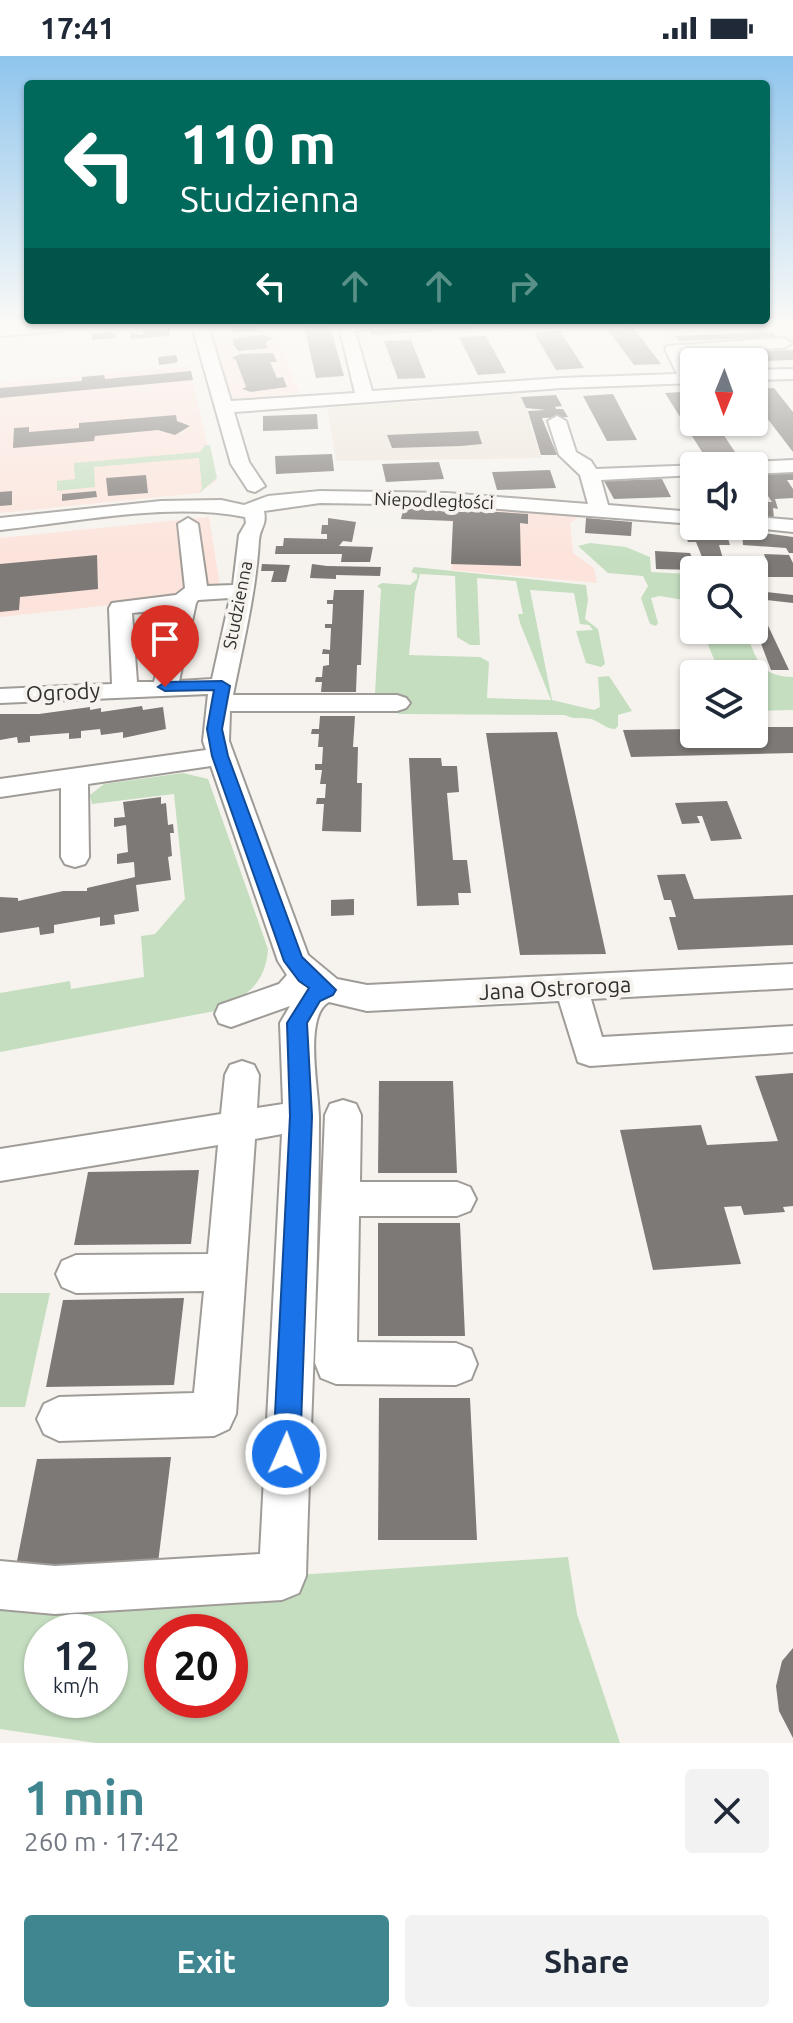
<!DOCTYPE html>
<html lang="en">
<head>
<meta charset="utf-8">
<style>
	body { margin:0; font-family:Ubuntu,sans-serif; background:#f2f2f3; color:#1f2937; height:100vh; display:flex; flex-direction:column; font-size:30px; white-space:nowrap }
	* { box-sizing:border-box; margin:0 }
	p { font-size:26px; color:#747a83 }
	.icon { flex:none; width:44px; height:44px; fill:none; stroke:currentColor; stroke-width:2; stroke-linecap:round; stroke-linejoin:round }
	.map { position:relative; height:1687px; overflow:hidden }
	.sheet { display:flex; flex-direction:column; background:#fff; flex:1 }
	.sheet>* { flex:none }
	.top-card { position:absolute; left:24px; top:24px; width:746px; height:244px; border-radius:8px; box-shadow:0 2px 6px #0004; background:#00695c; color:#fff; overflow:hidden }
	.needle { width:52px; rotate:181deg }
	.tools { position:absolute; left:680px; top:292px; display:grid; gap:16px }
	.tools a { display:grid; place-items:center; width:88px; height:88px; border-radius:8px; background:#fff; box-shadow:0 2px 6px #0004; font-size:40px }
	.speed { position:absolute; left:24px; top:1558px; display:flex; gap:16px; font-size:40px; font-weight:700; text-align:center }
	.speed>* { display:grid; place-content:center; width:104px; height:104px; border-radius:50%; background:#fff; box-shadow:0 2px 6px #0004; line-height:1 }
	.speed small { font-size:20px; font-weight:400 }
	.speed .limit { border:12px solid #d22; background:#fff; color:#111 }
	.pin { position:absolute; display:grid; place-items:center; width:68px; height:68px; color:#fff; margin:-82px -34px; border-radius:50% 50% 50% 0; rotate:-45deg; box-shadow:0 0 8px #0007 }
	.pin .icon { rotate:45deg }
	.me { position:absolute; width:88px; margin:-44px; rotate:2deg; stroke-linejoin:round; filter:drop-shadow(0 0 6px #0008) }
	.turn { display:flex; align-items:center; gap:28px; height:168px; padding:0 24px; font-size:36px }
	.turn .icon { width:104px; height:104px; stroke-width:2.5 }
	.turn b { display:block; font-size:56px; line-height:68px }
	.lanes { display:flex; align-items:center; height:76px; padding:0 24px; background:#0003; justify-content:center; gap:40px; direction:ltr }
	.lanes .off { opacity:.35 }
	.round { display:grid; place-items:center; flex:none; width:84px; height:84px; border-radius:8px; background:#f2f2f3 }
	.head { display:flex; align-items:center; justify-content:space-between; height:136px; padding:0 24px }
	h1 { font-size:48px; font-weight:600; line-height:60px; color:#3f8690 }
	.primary-button { display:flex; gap:16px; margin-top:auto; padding:16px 24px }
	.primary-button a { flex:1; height:92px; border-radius:8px; background:#3f8690; color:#fff; font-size:32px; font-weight:600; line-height:92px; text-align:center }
	.primary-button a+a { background:#f2f2f3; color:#1f2937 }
	.status { display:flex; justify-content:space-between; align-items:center; height:56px; padding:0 40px; background:#fff; direction:ltr }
	.status svg { height:22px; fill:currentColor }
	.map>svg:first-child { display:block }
</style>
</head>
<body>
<div class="status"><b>17:41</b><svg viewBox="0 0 49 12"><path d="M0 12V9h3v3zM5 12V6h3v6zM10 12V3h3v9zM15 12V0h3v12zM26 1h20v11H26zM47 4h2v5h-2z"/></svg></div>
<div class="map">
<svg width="793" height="1687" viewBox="0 0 793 1687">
	<rect width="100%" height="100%" fill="#f6f3ee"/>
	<path fill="#fce3db" d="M275,277L300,337L268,340V348L225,351L204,282Z
		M189,310L216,425L199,437L0,457V327Z
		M447,443L582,459L570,467L573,497L594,512L597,527L451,514L455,473L453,466L445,465Z
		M209,461L221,537L0,561V482Z"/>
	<path fill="#ede5db" d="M636,270H793L771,271L784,287L678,292L664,275L641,276Z
		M520,338L533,365L529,366L542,402L336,405L327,352Z"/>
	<path fill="#c5dec0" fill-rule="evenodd" d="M205,389H210L217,422L199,437L202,432L199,402L94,411L95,431L57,435V425L75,423L74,407L200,396Z
		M590,487L626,491L650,501L651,516L687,518L694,523V553L690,545L660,540L651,542L658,567L656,570L650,568L641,542L648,530L643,520L608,517L578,490Z
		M414,511L586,529L588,544L585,563L598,573L605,608L601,611L586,607L576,575L593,574L589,569L580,568L574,537L530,534L552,644L594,654L600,651L598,621L609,620L632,655L618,659V670L615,673C604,672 601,666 591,663C581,661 574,664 565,659L400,658L381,652L375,637L381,533L377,530L382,527L410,529L417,523V518L411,516ZM420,518L455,520L457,581L470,589H480L477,522L516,525L523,558H518L520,567L551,644L487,642L489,606L480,601L409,599L415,536Z
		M702,574H744C759,604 756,619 793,621V654L754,655V618H720Z
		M183,717L208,723L268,893C266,928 244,943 215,955L0,996V937L70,925L71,933L144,921L141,880L155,878L185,843L174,738L92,748L90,739L104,728Z
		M0,1237H50L25,1351H0Z
		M568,1501L577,1558L620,1687H96L0,1673V1529L282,1520ZM42,1576H110V1644H42ZM162,1576H230V1644H162Z"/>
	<path fill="#7d7976" d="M231,270H257L258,275L233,276Z
		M304,270H330L344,320L316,322Z
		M456,270H473L475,273L372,279L370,274Z
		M633,271L661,308L634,309L607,273Z
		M167,272H170V280L131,283L130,277L142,279L144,273Z
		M560,275L584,312L556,314L534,277Z
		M109,276L116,278V282L92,284L91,278Z
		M772,276L776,281L679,285L675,280Z
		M262,279L273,282L265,286L268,292L238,295L233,288V283Z
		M486,280L506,317L478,319L459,281Z
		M411,284L426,322L398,323L384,285Z
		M793,294V304L735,306H693L688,298Z
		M273,297L277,306H270L277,322L283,321L287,331L251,336L242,333L246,331L236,304L232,302L240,298Z
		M176,299L178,305L175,307L159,309L158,301Z
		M191,315L193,324L0,342V332L82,325V321L104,319L105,323Z
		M774,332L793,356V396L754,345V333Z
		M694,335V366H715L741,405L709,407L665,337Z
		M613,338L637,384L607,385L583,340Z
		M556,339L562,350L555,351L556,353H563L568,361L542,362L557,399H541L528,355L546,354L526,352L521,341Z
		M317,358L318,373L263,375V360Z
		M176,359L177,365L190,370L175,379L158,374L95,380L94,385L13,392L14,372L29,371V376L79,372V367Z
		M478,375L482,388L461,390L392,392L387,379Z
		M332,398L334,415L276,418L275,400Z
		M439,406L444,423L386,426L382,408Z
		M550,414L556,432L497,434L492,416Z
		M793,416V424H787L793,433V442L775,443L778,453L773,452L774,462L754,460V445L772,446L758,425H754V417Z
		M146,419L148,437L108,440L106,422Z
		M662,423L671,441L614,443L604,425Z
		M12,435V449L0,450V436Z
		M96,435L97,441L62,445V438Z
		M404,450L528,458V468L520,467L521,510L451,508L453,465L401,463Z
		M328,462L356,466L352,486L343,485L339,490L373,491L370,506H341L342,498H275L276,490H283L284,482L327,483V478H321L322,469H328Z
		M586,462L632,466L631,480L585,477Z
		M682,470L725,473L730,489H719L724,506H704L696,486H688Z
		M742,474L793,481V497H789L786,492L743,489Z
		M655,495L690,497L697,514L656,513Z
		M764,498L789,499L793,507V521H754V514H739L734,502L767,506Z
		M97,499L98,533L20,541L19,554L0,556V508Z
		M262,508L290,509L286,526H271L274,515H261Z
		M312,508L327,510L381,511L380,520L336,519V523L310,522Z
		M334,534H364L361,609H357L356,636H321L322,626H315L316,621H322L323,610L329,609V598H322L323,593L330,594L331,572H325V568H332L333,548H327V544H333Z
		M757,535L793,539V547L757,543Z
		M754,559H763L789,614H771L754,569Z
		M142,650L143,654L163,651L166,673L123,682V676L101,679L100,673L81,675V682L69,683V677L30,680V686L18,687L17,681L0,684V658H39L90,651V654L101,652V656Z
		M320,660H355L353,691H358L357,727H362L361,776L322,775L324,748H316L317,742H325L326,728H320L322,714H315V708H322L323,691H318L319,678H311L312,673H319Z
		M754,671H793V697L631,701L623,674L694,673V678H754Z
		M557,676L576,761L606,898L520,899L486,677Z
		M409,702H441L442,710H457L459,736L447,737L453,804H467L471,837H458L459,849L417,850Z
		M161,741V748L166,747L168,769L173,768L174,777H170L172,800L168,801L171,824L136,829L139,855L114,859L115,868L100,870V861L54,869V877L40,879L39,871L0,877V841L18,842V845L63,835H87V832L135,821L134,806L117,808V798L128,796L126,769L114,771V762L125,761L123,746Z
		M727,745L742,783L711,785L702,760H697L700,767L682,768L675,747Z
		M685,818L694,843L793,839V889L678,894L669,861H676L671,844H664L657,819Z
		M354,843V859L331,860V844Z
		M793,1017V1150L783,1151L785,1156L744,1159L741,1150L724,1151L741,1208L653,1214L620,1074L701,1069L707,1089L778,1085L755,1020Z
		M379,1025H453L457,1117H378Z
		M199,1114L191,1188L74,1189L88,1116Z
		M378,1167H460L465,1280H378Z
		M184,1242L174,1329L46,1331L63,1244Z
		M379,1342H470L477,1484H378Z
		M171,1401L158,1507L16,1510L37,1403Z
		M793,1592V1682L779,1655L776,1630L782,1605Z"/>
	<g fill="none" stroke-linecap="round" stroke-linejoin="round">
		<g stroke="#9f9c98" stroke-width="4">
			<path id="minor" d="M0,270H69L61,275L0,280Z
				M192,270H208L231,345L355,337L339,270H374L371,273L355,275L372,335L561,322L677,318L665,293L667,290L784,282L792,287L784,292L683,297L694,317V327L561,332L234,356L249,406L265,430L255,436L248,434L231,408Z
				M793,313V323L754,324V314Z
				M557,360L566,365L576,396L591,405L596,413L701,409L694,410V419L601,424L608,449L694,456V468L447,449L320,447L264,455C267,470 260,471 259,484C256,537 243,588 233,639H397L406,642L410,647L406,652L397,655H230L229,685L308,899L337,923L367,929L793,908V932L591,943L602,981L793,970V996L590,1010L578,1006L559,945L367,955L329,946C303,960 319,1035 319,1062C319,1215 310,1368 306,1520L299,1537L282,1544L55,1558L0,1553V1505L55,1510L260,1498L282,1078L255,1083L236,1358L229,1373L214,1380L59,1385L44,1378L37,1363L44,1348L59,1341L194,1337L204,1235L76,1237L62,1231L56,1218L62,1205L76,1199L208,1198L218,1089L0,1125V1093L221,1058L225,1019L230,1009L242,1005L254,1009L259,1019L257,1052L283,1048L280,967L290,950L231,971L219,967L215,958L219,949L279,928L287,919L278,905L211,710L88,728L89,801L85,808L75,811L65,808L61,801V732L0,741V723L206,694L203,685L208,638L0,647V633L112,628L109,552L112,547L176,539L185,532L178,468L188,462L198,468L207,530L233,529L239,479L246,467L245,461C169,446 77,466 0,474V462L161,445L221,444L244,449L268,440L320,435L447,437L588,448L580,419L559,399L548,365ZM230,542L212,623L179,625L196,547L198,544ZM172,553L154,626H137L132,557Z
				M793,404V416L754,418V410H746L754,406Z
				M754,461L793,464V476L747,471L754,470Z
				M343,1044L356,1048L361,1059L360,1126H457L470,1131L476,1143L470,1155L457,1160H359L357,1286L456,1287L471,1293L477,1308L471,1323L456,1329L336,1328L321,1322L315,1307L325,1059L330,1048Z"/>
		</g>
		<use href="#minor" fill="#fff" fill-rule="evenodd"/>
	</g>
	<linearGradient id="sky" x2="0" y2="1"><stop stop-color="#8fc5ed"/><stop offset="0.53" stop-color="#fbfaf7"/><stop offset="1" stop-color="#fbfaf7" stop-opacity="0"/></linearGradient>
	<rect width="793" height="506" fill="url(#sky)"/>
	<path fill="#1a73e8" stroke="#114b97" stroke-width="2" d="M222,625L230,630L222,673L228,700L302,901L336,934L333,939L320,945L307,967L312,1060L300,1398L296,1408L286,1412L277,1408L273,1398L290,1060L287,967L309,932L299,925L284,905L212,700L207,673L214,634L165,635L158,631L165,626Z"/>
	<g text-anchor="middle" stroke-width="8" stroke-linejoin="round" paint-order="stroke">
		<g font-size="18" fill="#31302f" stroke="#f6f3ee">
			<text transform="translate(434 445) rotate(2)" y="6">Niepodległości</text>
			<text transform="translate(238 549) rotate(-79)" y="6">Studzienna</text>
		</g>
		<g font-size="22" fill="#31302f" stroke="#f6f3ee">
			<text transform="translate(63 636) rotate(-3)" y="8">Ogrody</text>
			<text transform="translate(555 932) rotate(-3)" y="8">Jana Ostroroga</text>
		</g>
	</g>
</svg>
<div class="tools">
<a><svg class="needle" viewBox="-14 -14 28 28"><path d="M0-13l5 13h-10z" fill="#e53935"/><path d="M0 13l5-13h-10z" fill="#747a83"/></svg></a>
<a><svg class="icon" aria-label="sound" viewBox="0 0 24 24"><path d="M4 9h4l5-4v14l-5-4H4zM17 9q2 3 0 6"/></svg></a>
<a><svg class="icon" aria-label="search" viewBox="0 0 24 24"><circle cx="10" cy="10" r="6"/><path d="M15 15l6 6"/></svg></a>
<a><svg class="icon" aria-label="layers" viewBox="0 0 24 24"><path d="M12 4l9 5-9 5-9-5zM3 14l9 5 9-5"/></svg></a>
</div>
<div class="speed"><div>12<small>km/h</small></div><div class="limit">20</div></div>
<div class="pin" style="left:165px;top:631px;background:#d93025"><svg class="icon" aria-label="arrive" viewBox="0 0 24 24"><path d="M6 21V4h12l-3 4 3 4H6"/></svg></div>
<svg class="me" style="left:286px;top:1398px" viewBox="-20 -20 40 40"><circle r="17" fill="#1a73e8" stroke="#fff" stroke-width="3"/><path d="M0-11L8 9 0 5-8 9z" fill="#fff"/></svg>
<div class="top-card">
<div class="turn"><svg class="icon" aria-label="left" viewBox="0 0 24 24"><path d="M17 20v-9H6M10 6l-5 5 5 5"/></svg><div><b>110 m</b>Studzienna</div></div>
<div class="lanes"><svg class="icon" aria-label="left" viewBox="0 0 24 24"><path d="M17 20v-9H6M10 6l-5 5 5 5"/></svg><svg class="icon off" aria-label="ahead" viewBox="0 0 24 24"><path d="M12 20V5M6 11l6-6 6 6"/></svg><svg class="icon off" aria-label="ahead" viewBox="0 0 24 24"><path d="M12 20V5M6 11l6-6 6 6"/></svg><svg class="icon off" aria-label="right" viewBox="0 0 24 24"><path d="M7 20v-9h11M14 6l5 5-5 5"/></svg></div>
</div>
</div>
<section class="sheet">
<div class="head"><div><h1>1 min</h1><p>260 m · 17:42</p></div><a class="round"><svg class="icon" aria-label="close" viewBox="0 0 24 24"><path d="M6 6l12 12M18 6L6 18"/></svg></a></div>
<div class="primary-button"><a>Exit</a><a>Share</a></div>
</section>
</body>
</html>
